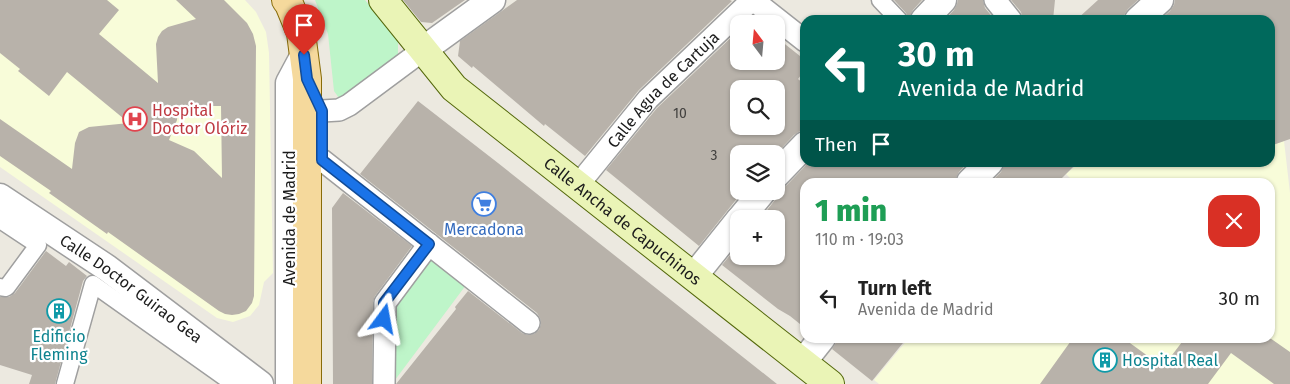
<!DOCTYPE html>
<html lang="en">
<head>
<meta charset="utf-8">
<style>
	body { margin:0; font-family:"Fira Sans",sans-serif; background:#f6f6f6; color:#222; height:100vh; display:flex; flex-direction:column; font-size:19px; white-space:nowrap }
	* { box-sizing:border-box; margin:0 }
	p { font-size:16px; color:#767676 }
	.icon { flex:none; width:28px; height:28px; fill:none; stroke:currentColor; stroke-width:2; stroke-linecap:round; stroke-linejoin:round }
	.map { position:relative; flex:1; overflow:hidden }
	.panel { position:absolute; left:800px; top:178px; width:475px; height:165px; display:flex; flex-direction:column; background:#fff; border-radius:15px; box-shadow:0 1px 4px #0004 }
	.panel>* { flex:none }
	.hud { position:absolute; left:800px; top:15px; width:475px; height:152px; border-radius:15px; box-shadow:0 1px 4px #0004; background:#00695c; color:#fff; overflow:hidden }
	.needle { width:32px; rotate:344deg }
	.tools { position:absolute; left:730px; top:15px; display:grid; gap:10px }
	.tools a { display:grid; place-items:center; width:55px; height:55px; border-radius:10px; background:#fff; box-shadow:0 1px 4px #0004; font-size:25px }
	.pin { position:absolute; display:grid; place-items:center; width:42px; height:42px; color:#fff; margin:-51px -21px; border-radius:50% 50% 50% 0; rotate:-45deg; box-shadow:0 0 5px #0007 }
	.pin .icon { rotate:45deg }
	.me { position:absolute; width:55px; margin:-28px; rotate:13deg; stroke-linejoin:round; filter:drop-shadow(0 0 4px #0008) }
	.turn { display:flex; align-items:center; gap:18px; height:105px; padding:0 15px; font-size:22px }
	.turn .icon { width:65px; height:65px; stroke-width:2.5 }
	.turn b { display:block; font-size:35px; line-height:42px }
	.then { display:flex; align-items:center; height:48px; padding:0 15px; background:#0003; gap:10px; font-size:19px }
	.round { display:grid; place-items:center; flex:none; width:52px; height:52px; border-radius:15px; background:#f6f6f6 }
	.summary { display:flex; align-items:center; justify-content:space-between; height:85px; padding:0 15px }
	h1 { font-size:30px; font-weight:800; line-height:38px; color:#1e9e55 }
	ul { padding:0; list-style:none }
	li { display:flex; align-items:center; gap:15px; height:70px; padding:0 15px }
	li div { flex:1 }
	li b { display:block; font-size:19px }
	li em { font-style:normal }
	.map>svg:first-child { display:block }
</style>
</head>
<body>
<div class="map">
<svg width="1290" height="384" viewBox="0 0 1290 384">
	<rect width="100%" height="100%" fill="#ece9e0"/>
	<path fill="#f8fcd9" d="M0,0H245L256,12L266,32L269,53L273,273L264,282L259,305L250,316L233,322L217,318L0,167Z
		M1284,141L1290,193V384H879L874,380L909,338H1270V182H1066L1070,178L1066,174L1079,163L1270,162V146Z"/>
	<path fill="#bef5c9" d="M315,0H365L398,39V56L339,98L334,91L328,34Z
		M427,256L466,285L392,384L389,303Z"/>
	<path fill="#b8b2aa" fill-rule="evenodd" d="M0,0H107L119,10L99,34L158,83L156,44L158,37L162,31L168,27L196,19L176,0H224L247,23L253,34L256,46L254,296L252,303L246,311L239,314L232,315L225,314L219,311L108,232L107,234L49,193L51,191L0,156V119L72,169L75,143L79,132L89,127L129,123L67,72L49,96L18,71L20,69L0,53ZM178,106H221L222,178L194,151L169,140L177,120Z
		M403,0H465L432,23L421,22Z
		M517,0H730L732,1L639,90L585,156L545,124L544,126L473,66L472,68L458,56L460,41Z
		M894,0H922L913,10L910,16L909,20L906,13Z
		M958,0H983L985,8L995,20H945L954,10L957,4Z
		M1011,0H1055L1053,20H1023L1021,12Z
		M1098,0H1138L1128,9L1124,15L1123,20H1076Z
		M1175,0H1290V139L1270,146V20H1160L1170,11L1174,5Z
		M739,30V61H776V37L805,60V70L798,79L805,85V130L800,131L794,135L776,154H739V191H743L699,246L606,170L657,108ZM739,89H776V126H739Z
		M418,101L498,163L777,384H396L456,309L455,307L468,291L522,333L528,335L534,334L539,330L541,324L540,318L537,313L360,174Z
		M809,162H968L959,172L956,178L955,182H805V328L790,316L778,309L722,265L739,244V256H776V219H760L775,200L778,194L777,190L781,189L787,185Z
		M1005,162H1078L1058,182H991L1001,172L1004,166Z
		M343,193L412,246L375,296L373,302L372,384H333L332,208Z
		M46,251L66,266L69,262L87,276L83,281L55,384H29L32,375L0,365V297H9L15,293Z
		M837,338H907L872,381L832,349L837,341Z
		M1073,338H1123L1163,367L1185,338H1270L1290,352V384H1274L1231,353L1208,384H1040Z"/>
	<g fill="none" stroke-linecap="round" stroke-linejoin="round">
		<g stroke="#9f9f9f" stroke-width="19">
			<path id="pedestrian" d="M880,0L899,20
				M0,220L38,245L7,287L5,288L0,287
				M65,384L93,284L234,384"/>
		</g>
		<g stroke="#9f9f9f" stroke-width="24">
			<g id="minor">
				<path d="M753,0L805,41"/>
				<path d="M995,0L1011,20"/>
				<path d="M322,111L339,110L349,105L423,50"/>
				<path d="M322,160L529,323"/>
				<path id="s1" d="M578,185L648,99L752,0"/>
				<path d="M384,384L385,303L429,244"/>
			</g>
		</g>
		<g stroke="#9f9f9f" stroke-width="29">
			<g id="tertiary">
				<path d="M924,20L943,0"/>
				<path d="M1138,20L1160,0"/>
				<path d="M423,50L492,0"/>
				<path d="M776,175L805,145"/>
				<path d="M970,182L990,162"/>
				<path id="s2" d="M0,197L107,268L260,384"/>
				<path d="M740,219L763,191"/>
				<path d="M694,276L739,220"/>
				<path d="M803,362L822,338"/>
				<path d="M289,384V83L304,55"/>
			</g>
		</g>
		<g stroke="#54680b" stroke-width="30">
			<g id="secondary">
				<path id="s3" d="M383,0L454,88L830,384"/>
			</g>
		</g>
		<g stroke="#886c09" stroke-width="30">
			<path id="primary" d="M286,0L289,4L301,33L307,79V384"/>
		</g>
		<use href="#pedestrian" stroke="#fff" stroke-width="16"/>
		<use href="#minor" stroke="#fff" stroke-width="21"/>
		<use href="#tertiary" stroke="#fff" stroke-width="26"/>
		<use href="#secondary" stroke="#eaf4b6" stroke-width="28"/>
		<use href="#primary" stroke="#f5d99c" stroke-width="28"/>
	</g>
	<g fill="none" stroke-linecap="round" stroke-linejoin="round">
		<g stroke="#114b97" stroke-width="12">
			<path id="route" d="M304,55L307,79L322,111V160L429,244L384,303V319"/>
		</g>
		<use href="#route" stroke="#1a73e8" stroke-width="9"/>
	</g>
	<defs>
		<g id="hospital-ring" transform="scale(1.25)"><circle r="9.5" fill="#fff" stroke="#e0444e" stroke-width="1.5"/><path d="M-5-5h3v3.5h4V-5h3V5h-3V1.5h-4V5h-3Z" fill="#e0444e"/></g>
		<g id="supermarket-ring" transform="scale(1.25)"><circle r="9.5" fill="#fff" stroke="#3f7fe0" stroke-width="1.5"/><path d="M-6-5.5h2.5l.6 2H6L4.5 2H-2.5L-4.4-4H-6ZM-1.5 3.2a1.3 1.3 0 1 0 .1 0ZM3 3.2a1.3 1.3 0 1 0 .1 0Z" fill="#3f7fe0"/></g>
		<g id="building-ring" transform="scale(1.25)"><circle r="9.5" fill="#fff" stroke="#0f9aa8" stroke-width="1.5"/><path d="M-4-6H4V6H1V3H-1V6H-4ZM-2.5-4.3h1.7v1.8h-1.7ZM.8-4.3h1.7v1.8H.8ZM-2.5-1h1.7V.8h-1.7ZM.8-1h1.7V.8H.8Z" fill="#0f9aa8"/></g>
	</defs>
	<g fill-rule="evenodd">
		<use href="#hospital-ring" x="135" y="119"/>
		<use href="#supermarket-ring" x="484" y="204"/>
		<use href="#building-ring" x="59" y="311"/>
		<use href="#building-ring" x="1105" y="360"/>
	</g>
	<g text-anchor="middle" stroke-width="4.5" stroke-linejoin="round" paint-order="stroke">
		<g font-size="14" fill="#42413f">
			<text x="680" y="118">10</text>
			<text x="714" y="160">3</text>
		</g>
		<g font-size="16" fill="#1b1b1b" stroke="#fff">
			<text dy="6" stroke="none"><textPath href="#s1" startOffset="128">Calle Agua de Cartuja</textPath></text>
			<text transform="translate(289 218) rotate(-90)" y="6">Avenida de Madrid</text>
			<text dy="6" stroke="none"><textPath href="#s3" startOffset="328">Calle Ancha de Capuchinos</textPath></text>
			<text dy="6" stroke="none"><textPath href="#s2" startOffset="160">Calle Doctor Guirao Gea</textPath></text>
		</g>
		<g font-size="16" fill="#be3a42" stroke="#fff" text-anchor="start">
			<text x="152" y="116">Hospital<tspan x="152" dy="18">Doctor Olóriz</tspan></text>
		</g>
		<g font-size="16" fill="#366cbe" stroke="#fff">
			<text x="484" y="235">Mercadona</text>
		</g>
		<g font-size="16" fill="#0d838f" stroke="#fff">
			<text x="59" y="342">Edificio<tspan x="59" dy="18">Fleming</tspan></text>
			<text x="1122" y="366" text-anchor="start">Hospital Real</text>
		</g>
	</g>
</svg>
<div class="tools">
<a><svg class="needle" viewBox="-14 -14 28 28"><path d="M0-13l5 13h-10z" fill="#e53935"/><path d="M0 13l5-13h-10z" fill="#767676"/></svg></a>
<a><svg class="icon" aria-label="search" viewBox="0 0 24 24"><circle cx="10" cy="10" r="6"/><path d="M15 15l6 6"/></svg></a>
<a><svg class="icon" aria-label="layers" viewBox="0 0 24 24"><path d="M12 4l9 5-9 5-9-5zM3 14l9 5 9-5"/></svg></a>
<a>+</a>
</div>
<div class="pin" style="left:304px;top:55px;background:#d93025"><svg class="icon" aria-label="arrive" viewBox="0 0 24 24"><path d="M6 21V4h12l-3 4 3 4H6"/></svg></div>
<svg class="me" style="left:384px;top:319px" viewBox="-20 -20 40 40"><path d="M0-17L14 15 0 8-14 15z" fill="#1a73e8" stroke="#fff" stroke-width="4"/></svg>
<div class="hud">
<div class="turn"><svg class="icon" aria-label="left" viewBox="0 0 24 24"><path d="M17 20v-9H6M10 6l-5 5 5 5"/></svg><div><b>30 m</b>Avenida de Madrid</div></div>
<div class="then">Then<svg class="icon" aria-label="arrive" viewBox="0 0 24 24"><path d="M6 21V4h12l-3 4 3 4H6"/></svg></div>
</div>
<section class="panel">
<div class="summary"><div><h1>1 min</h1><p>110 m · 19:03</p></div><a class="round" style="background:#d93025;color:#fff"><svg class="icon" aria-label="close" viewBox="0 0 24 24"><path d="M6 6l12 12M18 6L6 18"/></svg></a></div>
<ul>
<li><svg class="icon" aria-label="left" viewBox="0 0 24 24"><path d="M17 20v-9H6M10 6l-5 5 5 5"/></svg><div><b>Turn left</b><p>Avenida de Madrid</p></div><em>30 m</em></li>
</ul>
</section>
</div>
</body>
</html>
